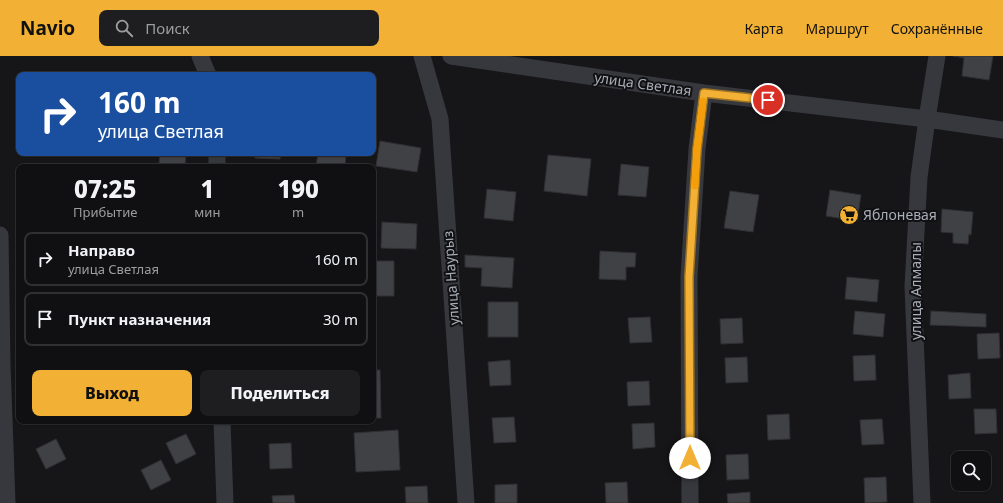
<!DOCTYPE html>
<html lang="ru">
<head>
<meta charset="utf-8">
<style>
	body { margin:0; font-family:"Noto Sans",sans-serif; background:#1e1e20; color:#f1f3f6; height:100vh; display:flex; flex-direction:column; font-size:15px; white-space:nowrap }
	* { box-sizing:border-box; margin:0 }
	p { font-size:13px; color:#9c9d9f }
	.icon { flex:none; width:22px; height:22px; fill:none; stroke:currentColor; stroke-width:2; stroke-linecap:round; stroke-linejoin:round }
	.map { position:relative; flex:1; overflow:hidden }
	.side { position:absolute; left:16px; top:108px; width:360px; height:260px; display:flex; flex-direction:column; background:#101012; border-radius:8px; box-shadow:0 1px 3px #0004,0 0 0 1px #303032 }
	.side>* { flex:none }
	.hud { position:absolute; left:16px; top:16px; width:360px; height:84px; border-radius:8px; box-shadow:0 1px 3px #0004,0 0 0 1px #303032; background:#1a4fa0; color:#fff; overflow:hidden }
	.buttons { position:absolute; left:951px; top:395px; display:grid; gap:8px }
	.buttons a { display:grid; place-items:center; width:40px; height:40px; border-radius:8px; background:#101012; box-shadow:0 1px 3px #0004,0 0 0 1px #303032; font-size:20px }
	.pin { position:absolute; display:grid; place-items:center; width:34px; height:34px; color:#fff; margin:-17px; border:2px solid #fff; border-radius:50%; box-shadow:0 1px 4px #0007 }
	.me { position:absolute; width:44px; margin:-22px; rotate:0deg; stroke-linejoin:round; filter:drop-shadow(0 0 3px #0008) }
	.turn { display:flex; align-items:center; gap:14px; height:84px; padding:0 16px; font-size:18px }
	.turn .icon { width:52px; height:52px; stroke-width:2.5 }
	.turn b { display:block; font-size:28px; line-height:34px }
	.eta { display:flex; justify-content:space-evenly; align-items:center; height:68px; text-align:center }
	.eta b { font-size:24px; font-weight:800; line-height:28px }
	.action { display:flex; gap:8px; margin-top:auto; padding:8px 16px }
	.action a { flex:1; height:46px; border-radius:8px; background:#f2b134; color:#111; font-size:16px; font-weight:800; line-height:46px; text-align:center }
	.action a+a { background:#1e1e20; color:#f1f3f6 }
	ul { padding:0; list-style:none }
	li { display:flex; align-items:center; gap:12px; height:54px; margin:0 8px 6px; padding:0 8px; border:2px solid #303032; border-radius:8px }
	li div { flex:1 }
	li b { display:block; font-size:15px }
	li em { font-style:normal }
	header { display:flex; align-items:center; gap:24px; box-sizing:border-box; height:56px; padding:0 20px; background:#f2b134; color:#111 }
	header strong { font-size:19px }
	nav { display:flex; gap:22px; margin-inline-start:auto; font-size:14px }
	.search { width:280px; height:36px; background:#1e1e20; display:flex; align-items:center; gap:10px; box-sizing:border-box; padding:0 14px; border-radius:8px; color:#9c9d9f; font-size:15px }
	.map>svg:first-child { display:block }
</style>
</head>
<body>
<header>
<strong>Navio</strong>
<div class="search"><svg class="icon" aria-label="search" viewBox="0 0 24 24"><circle cx="10" cy="10" r="6"/><path d="M15 15l6 6"/></svg>Поиск</div>
<nav><a>Карта</a><a>Маршрут</a><a>Сохранённые</a></nav>
</header>
<div class="map">
<svg width="1003" height="447" viewBox="0 0 1003 447">
	<rect width="100%" height="100%" fill="#161618"/>
	<path fill="#404145" stroke="#303034" d="M953,0H993L989,24L962,20L964,2Z
		M380,85L421,92L417,116L376,110Z
		M160,97H186L185,109L159,108Z
		M255,97H281L280,103L255,102Z
		M318,97H346L345,111H316Z
		M548,99L591,103L587,140L544,135Z
		M621,108L649,111L646,141L618,139Z
		M487,133L516,136L513,165L484,162Z
		M830,134L861,139L857,165L826,160Z
		M730,135L759,139L753,176L724,172Z
		M942,153L973,156L971,179L969,178L968,188L953,187V177L941,176Z
		M382,166L417,168L416,193L381,192Z
		M600,195L636,197L635,211H626V224L599,223Z
		M465,199L514,202L512,232L481,230L482,212L465,211Z
		M373,205H394V240H373Z
		M847,221L879,224L877,246L845,243Z
		M488,246H518V281H488Z
		M855,255L885,258L883,281L853,278Z
		M931,255L986,258V271L930,269Z
		M650,261L652,286L630,287L628,262Z
		M742,262L743,287L721,288L720,263Z
		M999,277L1000,302L978,303L977,278Z
		M875,299L876,324L854,325L853,300Z
		M747,301L748,326L726,327L725,302Z
		M510,304L511,329L490,330L488,306Z
		M373,314H380L381,362H373Z
		M970,317L971,342L949,343L948,319Z
		M649,325L650,349L628,350L627,326Z
		M974,353H996L997,377L975,378Z
		M789,358L790,383L768,384L767,359Z
		M514,361L516,386L494,387L492,362Z
		M882,363L884,388L862,389L860,364Z
		M654,367L655,391L633,393L632,368Z
		M398,374L400,414L356,416L354,377Z
		M186,378L196,398L176,408L166,387Z
		M56,383L66,403L46,413L36,393Z
		M291,387L292,412L270,413L269,388Z
		M748,398L749,423L727,424L726,399Z
		M161,404L171,424L151,434L141,414Z
		M951,408H958V428H974V432L952,433Z
		M886,421L887,446L865,447L864,422Z
		M627,426L628,447H606L605,427Z
		M517,428V447H495V429Z
		M427,430L428,447H406L405,431Z
		M750,436V447H728L727,438Z
		M294,439L295,447H273L272,440Z"/>
	<g fill="none" stroke-linecap="round" stroke-linejoin="round">
		<path stroke="#37383d" stroke-width="17" d="M200,0L208,19
			M422,0L440,63L466,447
			M451,0L704,37L927,63L1003,74
			M217,97V111
			M0,179L2,308L7,447
			M222,365L225,447
			M690,447L689,221L697,93L704,37
			M922,447L913,231L919,121L927,63L937,0"/>
	</g>
	<g fill="none" stroke-linecap="round" stroke-linejoin="round">
		<g stroke="#9d7322" stroke-width="10">
			<path id="route" d="M690,402L689,221L697,93L704,37L768,44"/>
		</g>
		<use href="#route" stroke="#f2b134" stroke-width="7"/>
		<path stroke="#f59e0b" stroke-width="7" d="M695,130L697,93L703,45"/>
	</g>
	<defs>
		<g id="supermarket-disc" transform="scale(1)"><circle r="9.5" fill="#f2b134" stroke="#111113"/><path d="M-6-5.5h2.5l.6 2H6L4.5 2H-2.5L-4.4-4H-6ZM-1.5 3.2a1.3 1.3 0 1 0 .1 0ZM3 3.2a1.3 1.3 0 1 0 .1 0Z" fill="#111"/></g>
	</defs>
	<g fill-rule="evenodd">
		<use href="#supermarket-disc" x="849" y="159"/>
	</g>
	<g text-anchor="middle" stroke-width="4" stroke-linejoin="round" paint-order="stroke">
		<g font-size="14" fill="#a8adb8" stroke="#111113">
			<text transform="translate(643 28) rotate(8)" y="5">улица Светлая</text>
			<text transform="translate(451 222) rotate(-94)" y="5">улица Наурыз</text>
			<text transform="translate(916 235) rotate(-90)" y="5">улица Алмалы</text>
		</g>
		<g font-size="14" fill="#a8adb8" stroke="#111113" text-anchor="start">
			<text x="863" y="164">Яблоневая</text>
		</g>
	</g>
</svg>
<div class="buttons">
<a><svg class="icon" aria-label="search" viewBox="0 0 24 24"><circle cx="10" cy="10" r="6"/><path d="M15 15l6 6"/></svg></a>
</div>
<div class="pin" style="left:768px;top:44px;background:#d93025"><svg class="icon" aria-label="arrive" viewBox="0 0 24 24"><path d="M6 21V4h12l-3 4 3 4H6"/></svg></div>
<svg class="me" style="left:690px;top:402px" viewBox="-20 -20 40 40"><circle r="19" fill="#fff"/><path d="M0-13L10 11 0 6-10 11z" fill="#f2b134"/></svg>
<div class="hud">
<div class="turn"><svg class="icon" aria-label="right" viewBox="0 0 24 24"><path d="M7 20v-9h11M14 6l5 5-5 5"/></svg><div><b>160 m</b>улица Светлая</div></div>
</div>
<section class="side">
<div class="eta">
<div><b>07:25</b><p>Прибытие</p></div>
<div><b>1</b><p>мин</p></div>
<div><b>190</b><p>m</p></div>
</div>
<ul>
<li><svg class="icon" aria-label="right" viewBox="0 0 24 24"><path d="M7 20v-9h11M14 6l5 5-5 5"/></svg><div><b>Направо</b><p>улица Светлая</p></div><em>160 m</em></li>
<li><svg class="icon" aria-label="arrive" viewBox="0 0 24 24"><path d="M6 21V4h12l-3 4 3 4H6"/></svg><div><b>Пункт назначения</b></div><em>30 m</em></li>
</ul>
<div class="action"><a>Выход</a><a>Поделиться</a></div>
</section>
</div>
</body>
</html>
